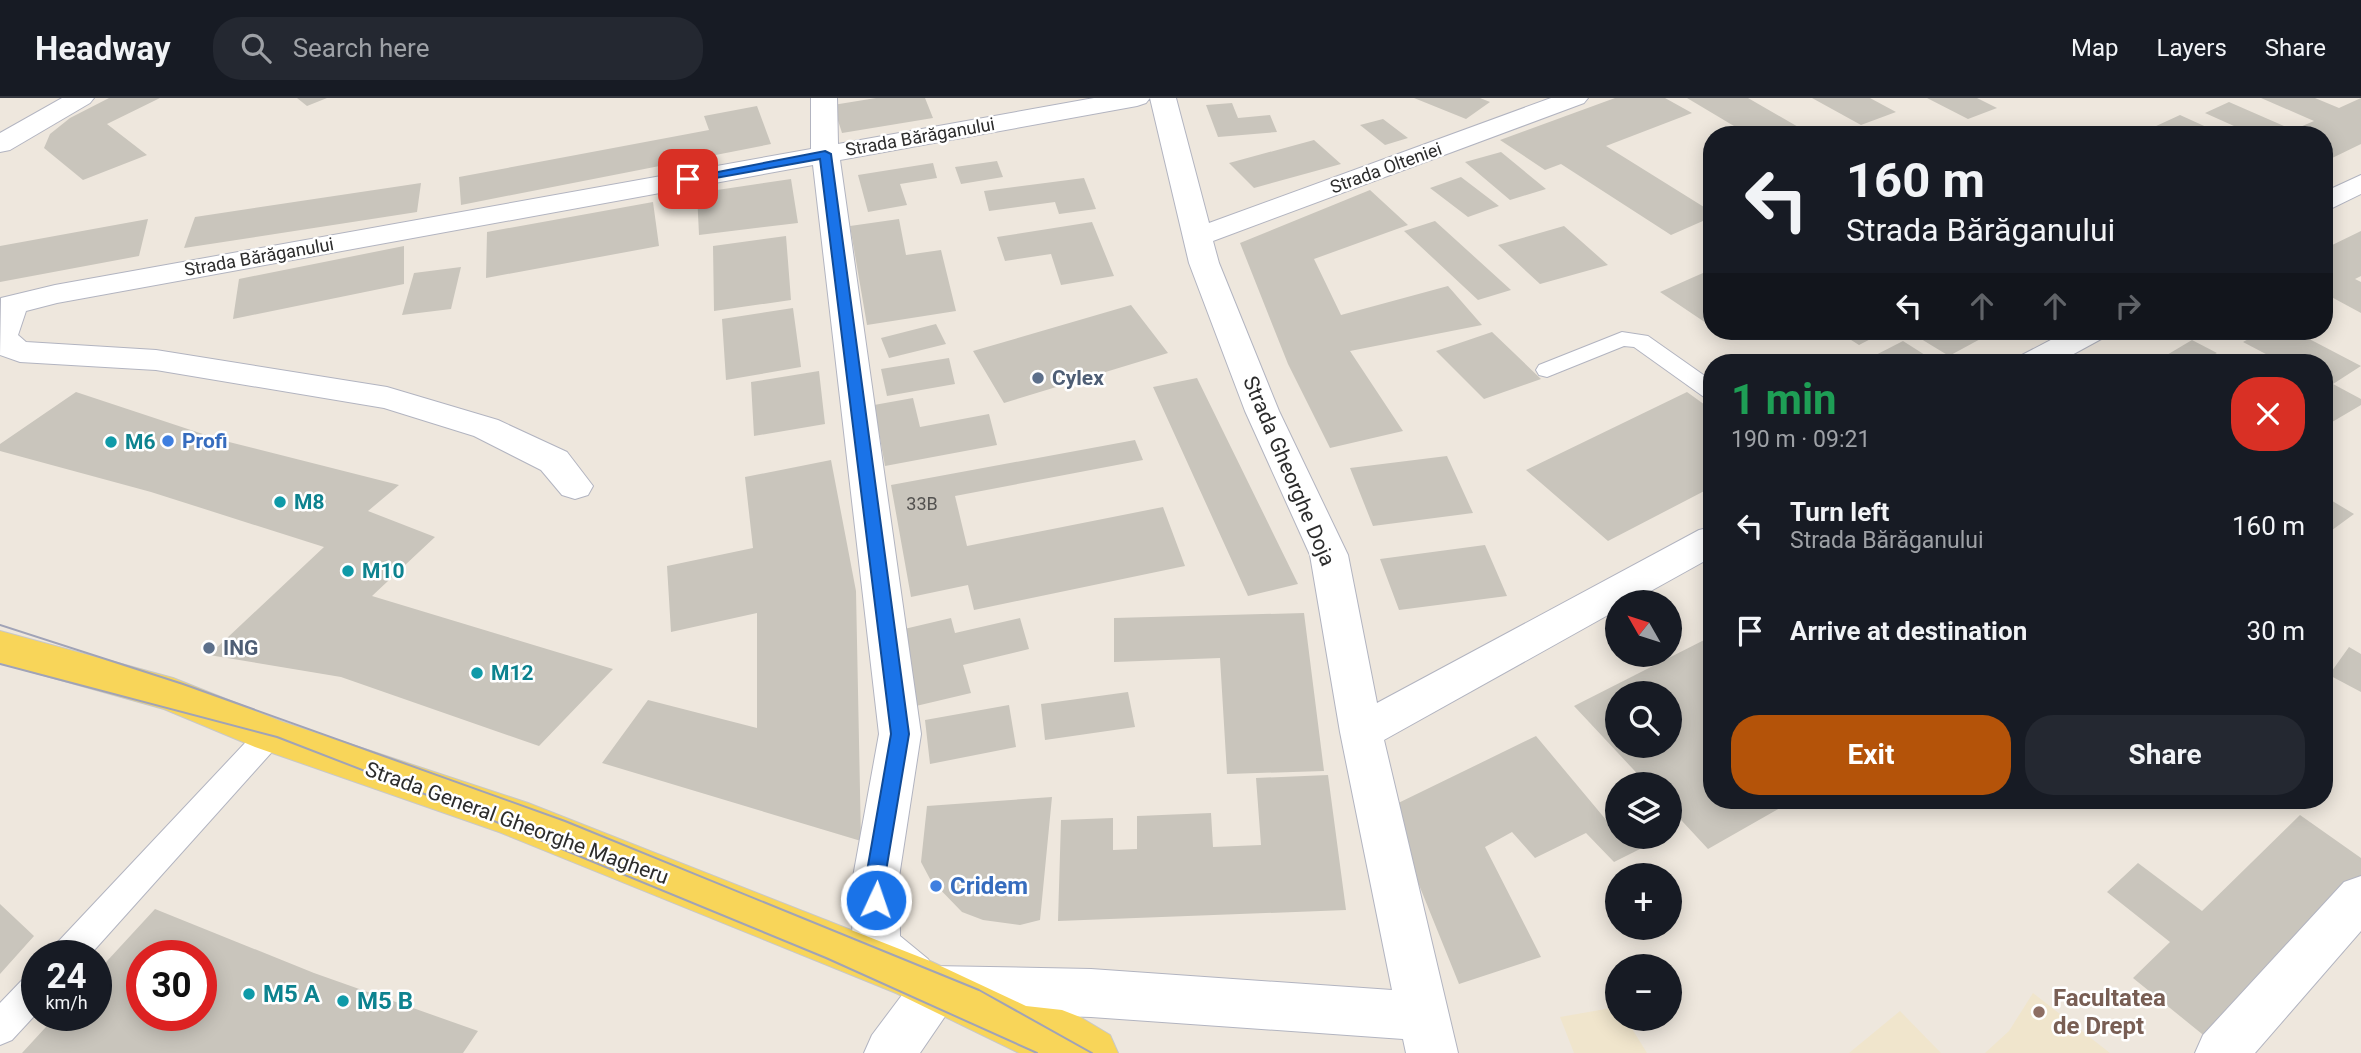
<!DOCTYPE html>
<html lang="en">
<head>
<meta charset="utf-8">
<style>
	body { margin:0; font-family:Roboto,sans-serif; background:#242831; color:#f1f3f6; height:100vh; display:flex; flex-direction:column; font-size:26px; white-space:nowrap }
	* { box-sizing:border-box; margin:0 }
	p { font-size:23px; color:#9ea1a6 }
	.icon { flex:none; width:38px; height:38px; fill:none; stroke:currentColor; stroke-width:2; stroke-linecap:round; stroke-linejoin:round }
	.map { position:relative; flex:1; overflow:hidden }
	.drawer { position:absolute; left:1703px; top:256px; width:630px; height:455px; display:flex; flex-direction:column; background:#171b24; border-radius:28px; box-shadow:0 4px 18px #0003 }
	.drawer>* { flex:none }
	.banner { position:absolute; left:1703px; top:28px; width:630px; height:214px; border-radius:28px; box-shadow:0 4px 18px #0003; background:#171b24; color:#f1f3f6; overflow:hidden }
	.needle { width:46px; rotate:309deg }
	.buttons { position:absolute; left:1605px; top:492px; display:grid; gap:14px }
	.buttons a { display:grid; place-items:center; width:77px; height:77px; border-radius:50%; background:#171b24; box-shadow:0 4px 18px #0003; font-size:35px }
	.speed { position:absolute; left:21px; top:842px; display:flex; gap:14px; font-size:35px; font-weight:700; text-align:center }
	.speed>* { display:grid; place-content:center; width:91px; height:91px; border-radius:50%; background:#171b24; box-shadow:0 4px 18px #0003; line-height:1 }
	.speed small { font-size:18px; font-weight:400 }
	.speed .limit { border:10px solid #d22; background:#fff; color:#111 }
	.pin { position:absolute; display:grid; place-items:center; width:60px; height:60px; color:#fff; margin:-30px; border-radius:14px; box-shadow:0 4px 10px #0006 }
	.me { position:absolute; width:77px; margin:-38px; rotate:3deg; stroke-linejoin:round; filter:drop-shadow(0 0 5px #0008) }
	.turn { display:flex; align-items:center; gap:24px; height:147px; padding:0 28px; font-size:32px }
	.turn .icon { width:91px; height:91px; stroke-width:2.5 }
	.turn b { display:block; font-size:49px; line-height:60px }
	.lanes { display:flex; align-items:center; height:66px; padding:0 28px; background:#0003; justify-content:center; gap:35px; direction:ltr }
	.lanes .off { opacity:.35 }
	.round { display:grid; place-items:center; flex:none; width:74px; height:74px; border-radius:28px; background:#242831 }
	.headline { display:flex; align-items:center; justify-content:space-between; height:119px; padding:0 28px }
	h1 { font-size:42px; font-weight:700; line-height:52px; color:#1e9e55 }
	.button { display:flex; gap:14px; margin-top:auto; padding:14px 28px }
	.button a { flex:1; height:80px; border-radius:28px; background:#b45309; color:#fff; font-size:28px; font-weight:700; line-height:80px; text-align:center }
	.button a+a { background:#242831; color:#f1f3f6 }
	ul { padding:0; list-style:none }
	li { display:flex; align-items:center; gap:21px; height:105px; padding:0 28px }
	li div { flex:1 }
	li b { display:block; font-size:26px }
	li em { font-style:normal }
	header { display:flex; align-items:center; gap:42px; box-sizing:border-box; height:98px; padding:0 35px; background:#171b24; border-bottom:2px solid #363941 }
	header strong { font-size:33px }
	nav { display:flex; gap:38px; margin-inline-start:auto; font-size:24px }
	.search { width:490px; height:63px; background:#242831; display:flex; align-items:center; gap:18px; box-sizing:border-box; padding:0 24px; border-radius:28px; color:#9ea1a6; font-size:26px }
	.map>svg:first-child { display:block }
</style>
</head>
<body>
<header>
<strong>Headway</strong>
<div class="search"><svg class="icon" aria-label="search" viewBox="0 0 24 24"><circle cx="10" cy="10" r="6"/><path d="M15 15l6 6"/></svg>Search here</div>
<nav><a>Map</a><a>Layers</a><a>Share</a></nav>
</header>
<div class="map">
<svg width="2361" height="955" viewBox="0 0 2361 955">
	<rect width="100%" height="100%" fill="#eee7dd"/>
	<path fill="#f0e5cc" d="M2033,895L2110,955H1985L2009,933Z
		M1617,909V920L1626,921L1647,955H1574L1560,919Z
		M1900,913L1941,955H1849Z"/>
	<path fill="#c9c5bc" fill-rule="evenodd" d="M109,0H160L107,26L147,57L83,82L44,50L50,36L70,20Z
		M297,0H327L307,8Z
		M876,0H925L933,20L842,35L833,7Z
		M1414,0H1480L1490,4L1466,21Z
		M1615,0H1665L1692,15L1606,48L1712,114V119L1671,137L1561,66L1545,72L1500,42Z
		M1687,0H1748L1812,37H1749Z
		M1812,0H1870L1896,14L1861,27Z
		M1927,0H1977L1997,10L1968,21Z
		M2261,0H2315L2339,10L2361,0V46L2324,64V37H2254L2205,15L2229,4L2293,32L2314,23Z
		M1232,5L1238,20L1270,17L1277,34L1218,39L1206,7Z
		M757,8L771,46L461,107L459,79L709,32L704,18Z
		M2180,17L2224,37H2171L2154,29Z
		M1383,21L1408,40L1385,47L1360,27Z
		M1314,42L1341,66L1254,90L1229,65Z
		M1501,54L1546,91L1510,102L1465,64Z
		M997,63L1003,79L961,86L955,69Z
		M933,65L937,80L900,86L907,107L868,114L858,77Z
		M1461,79L1499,108L1468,119L1430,90Z
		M1084,80L1096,111L1059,116L1055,104L989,113L984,93Z
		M791,81L798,125L699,137L697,95Z
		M421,85L417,114L184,150L195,119Z
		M1370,92L1408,127L1314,161L1341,217L1448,188L1482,227L1350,253L1403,333L1330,350L1288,266L1240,145Z
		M653,104L659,148L486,180L487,134Z
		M148,121L139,158L0,184V148Z
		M899,121L906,157L941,152L956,213L867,227L850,128Z
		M1435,123L1511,192L1478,202L1404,133Z
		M1092,124L1114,178L1061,187L1051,156L1005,163L997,139Z
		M1564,128L1608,167L1540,186L1498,147Z
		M2361,133V178L2355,181L2361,184V215L2324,195V151Z
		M786,138L791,202L714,213L713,148Z
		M404,148V186L233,221L239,181Z
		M461,169L451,211L402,217L414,175Z
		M1712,171V229L1660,194Z
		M1131,207L1168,255L1004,305L973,253Z
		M793,210L801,269L726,282L722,221Z
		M936,226L946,246L889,260L881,240Z
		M1837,233H1886L1859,247Z
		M1908,233H1995L1949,258Z
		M2263,233H2294L2361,268L2333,286L2361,301V307L2327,327L2324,326V264H2281L2243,244Z
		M1492,234L1541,281L1484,301L1436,253Z
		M2192,242L2217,255L2204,262L2207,264H2155Z
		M1903,243L1936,264H1862Z
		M949,260L955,286L887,298L881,271Z
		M819,273L825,326L754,338L751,284Z
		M1197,280L1298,486L1248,498L1153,289Z
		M76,294L221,342L399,387L368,413L435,439L372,498L613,571L539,648L341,579L209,557L324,449L151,394L0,353V346Z
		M1687,294L1712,312V389L1608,443L1526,372Z
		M913,300L920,329L989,316L997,347L885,368L874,307Z
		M1135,342L1143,362L955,398L967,448L1163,409L1185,468L974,512L968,487L911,499L891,387Z
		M1447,358L1473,415L1373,428L1350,370Z
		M831,362L856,493L861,743L602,665L648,602L757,630V515L671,534L667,468L753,450L745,379Z
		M2324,398L2354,416L2324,438Z
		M1485,447L1507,498L1399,512L1380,461Z
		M1304,515L1324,673L1227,676L1220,560L1114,564V520Z
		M951,520L955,535L1020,520L1029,551L963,567L971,595L916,608L900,532Z
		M1712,538V702H1794L1708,751L1670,710V686H1647L1574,608ZM1617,595H1670V648H1617Z
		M2349,549L2361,556V594L2329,577Z
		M1128,594L1135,629L1045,642L1041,606Z
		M1009,607L1016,649L930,666L925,622Z
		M1536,638L1607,723L1617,720V738H1637L1646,748L1614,764L1586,735L1535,760L1512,734L1485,749L1541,859L1459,886L1388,710Z
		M1328,677L1346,812L1058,823L1061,722L1113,720V752L1137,751V718L1211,715L1213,749L1261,747L1256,680Z
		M1052,699L1040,822L1020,827L983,822L962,814L930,781L921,764L927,708Z
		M2300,717L2361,760V780L2207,940L2133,880L2170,844L2107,794L2138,765L2202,813Z
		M0,806L34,838L0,876Z
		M155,811L314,875L478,933L463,955H22L57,917H96V875ZM142,858H201V917H142Z"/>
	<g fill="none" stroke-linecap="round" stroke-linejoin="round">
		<g stroke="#b2b4c0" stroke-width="2">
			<path id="lane" d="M1622,234L1648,238L1712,283V301L1704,299L1634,249L1624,248L1547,279L1539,277L1536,272L1539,267Z
				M270,625L280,629L285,637L280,645L89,858H51L55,847L260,629Z
				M37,874V915L12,942L0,947V905L25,879Z"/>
		</g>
		<g stroke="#b2b4c0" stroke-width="2">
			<path id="street" d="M811,0H837L838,46L1094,0H1150L1146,5L1137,8L840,62L921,636L899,779L900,838L928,861L932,868L1091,871L1392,892L1340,634L1310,457L1245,313L1189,165L1150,0H1176L1209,125L1551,0H1588L1584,5L1213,143L1219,165L1279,313L1348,457L1377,605L1699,432L1712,429V459L1631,504H1617V512L1384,642L1458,955H1406L1403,941L1091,919L948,914L920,955H864L872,937L902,897L859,864L852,848L853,779L879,636L813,67L57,205L26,213L18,237L26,244L156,252L387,289L498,322L567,354L593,388L588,397L575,401L562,397L541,372L474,338L384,310L156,272L20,264L0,257L1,200L55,187L811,51Z
				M2361,77V96L2324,114V94Z
				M2068,233H2108L2103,240L2059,264H2018L2022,257Z
				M2361,778V833L2255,955H2195L2203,937L2344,784Z"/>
		</g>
		<g stroke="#b2b4c0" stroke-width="2">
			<path id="secondary" d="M62,0H94L90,5L10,52L0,54V35Z"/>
		</g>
		<g stroke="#c8c8c8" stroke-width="2">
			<path id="primary" d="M0,533L173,580L283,624L528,705L930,863L1026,908L1062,912L1080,919L1110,937L1118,955H1019L896,895L499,734L255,649L164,611L0,565Z"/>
		</g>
		<use href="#lane" fill="#fff" fill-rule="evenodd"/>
		<use href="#street" fill="#fff" fill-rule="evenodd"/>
		<use href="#secondary" fill="#fff" fill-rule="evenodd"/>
		<use href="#primary" fill="#f8d559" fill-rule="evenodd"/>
		<path stroke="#a0a3b7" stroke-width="2" d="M0,527L183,586L565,723L979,892L1092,955
			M0,566L277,639L489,721L826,860L1037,955"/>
	</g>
	<path fill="#1a73e8" stroke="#114b97" stroke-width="2" d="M825,53L831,56L909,636L885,779L883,808L876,811L869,808L866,779L891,636L820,61L688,85L682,81Z"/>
	<g fill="#5c6f8a" stroke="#fff" stroke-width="2.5">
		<circle cx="1038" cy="280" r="7"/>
		<circle cx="209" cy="550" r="7"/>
	</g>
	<g fill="#3f7fe0" stroke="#fff" stroke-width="2.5">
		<circle cx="168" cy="343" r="7"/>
		<circle cx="936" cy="788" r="7"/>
	</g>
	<g fill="#0f9aa8" stroke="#fff" stroke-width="2.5">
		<circle cx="111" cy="344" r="7"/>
		<circle cx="280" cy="404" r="7"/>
		<circle cx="348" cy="473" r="7"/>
		<circle cx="477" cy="575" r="7"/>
		<circle cx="249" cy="896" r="7"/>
		<circle cx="343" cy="903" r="7"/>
	</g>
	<circle fill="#8d6e63" stroke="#fff" stroke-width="2.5" cx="2039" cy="914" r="7"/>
	<g text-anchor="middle" stroke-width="5" stroke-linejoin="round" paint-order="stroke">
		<g font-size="18" fill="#2c2c2c" stroke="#fff">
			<text transform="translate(920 39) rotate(-10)" y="6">Strada Bărăganului</text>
			<text transform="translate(1386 70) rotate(-20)" y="6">Strada Olteniei</text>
			<text transform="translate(259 159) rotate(-10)" y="6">Strada Bărăganului</text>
		</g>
		<g font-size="18" fill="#535250">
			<text x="922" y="412">33B</text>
		</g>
		<g font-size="21" font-weight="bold" fill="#4e5e75" stroke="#fff" text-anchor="start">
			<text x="1052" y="287">Cylex</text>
			<text x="223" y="557">ING</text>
		</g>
		<g font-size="21" font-weight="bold" fill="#366cbe" stroke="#fff" text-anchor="start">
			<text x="182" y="350">Profi</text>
		</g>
		<g font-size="21" font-weight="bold" fill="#0d838f" stroke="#fff" text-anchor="start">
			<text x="125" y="351">M6</text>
			<text x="294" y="411">M8</text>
			<text x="362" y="480">M10</text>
			<text x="491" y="582">M12</text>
		</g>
		<g font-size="21" fill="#2c2c2c" stroke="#fff">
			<text transform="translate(1289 373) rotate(67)" y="7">Strada Gheorghe Doja</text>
			<text transform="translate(517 725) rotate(20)" y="7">Strada General Gheorghe Magheru</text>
		</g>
		<g font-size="24" font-weight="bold" fill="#366cbe" stroke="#fff" text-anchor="start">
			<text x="950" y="796">Cridem</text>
		</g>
		<g font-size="24" font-weight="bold" fill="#0d838f" stroke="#fff" text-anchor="start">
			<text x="263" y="904">M5 A</text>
			<text x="357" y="911">M5 B</text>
		</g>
		<g font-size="24" font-weight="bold" fill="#785e54" stroke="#fff" text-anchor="start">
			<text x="2053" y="908">Facultatea<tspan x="2053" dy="28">de Drept</tspan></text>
		</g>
	</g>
</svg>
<div class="buttons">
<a><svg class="needle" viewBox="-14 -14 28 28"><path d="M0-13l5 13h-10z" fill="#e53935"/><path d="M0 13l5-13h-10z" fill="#9ea1a6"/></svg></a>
<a><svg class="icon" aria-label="search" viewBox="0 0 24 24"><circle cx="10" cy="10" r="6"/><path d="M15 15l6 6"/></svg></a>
<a><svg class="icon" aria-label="layers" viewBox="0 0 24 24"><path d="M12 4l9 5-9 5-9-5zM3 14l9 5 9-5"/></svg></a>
<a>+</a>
<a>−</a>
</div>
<div class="speed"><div>24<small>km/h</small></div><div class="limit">30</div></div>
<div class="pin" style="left:688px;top:81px;background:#d93025"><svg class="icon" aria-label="arrive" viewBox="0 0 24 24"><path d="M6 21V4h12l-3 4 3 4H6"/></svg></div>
<svg class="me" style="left:876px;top:802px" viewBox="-20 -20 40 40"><circle r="17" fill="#1a73e8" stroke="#fff" stroke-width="3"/><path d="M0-11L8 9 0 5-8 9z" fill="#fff"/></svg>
<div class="banner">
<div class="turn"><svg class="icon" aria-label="left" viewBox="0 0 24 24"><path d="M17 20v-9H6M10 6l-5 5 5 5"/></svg><div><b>160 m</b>Strada Bărăganului</div></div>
<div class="lanes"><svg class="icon" aria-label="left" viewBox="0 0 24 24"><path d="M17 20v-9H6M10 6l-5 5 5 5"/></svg><svg class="icon off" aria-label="ahead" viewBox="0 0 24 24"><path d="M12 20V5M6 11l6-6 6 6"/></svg><svg class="icon off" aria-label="ahead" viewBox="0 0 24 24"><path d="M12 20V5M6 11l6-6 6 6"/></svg><svg class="icon off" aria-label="right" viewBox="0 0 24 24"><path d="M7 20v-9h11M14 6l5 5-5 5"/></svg></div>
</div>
<section class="drawer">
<div class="headline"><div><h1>1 min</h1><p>190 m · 09:21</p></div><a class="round" style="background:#d93025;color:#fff"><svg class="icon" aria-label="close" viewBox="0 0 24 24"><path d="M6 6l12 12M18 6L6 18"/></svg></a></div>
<ul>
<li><svg class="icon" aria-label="left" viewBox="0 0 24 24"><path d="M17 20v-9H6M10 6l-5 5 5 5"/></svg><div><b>Turn left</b><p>Strada Bărăganului</p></div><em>160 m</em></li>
<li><svg class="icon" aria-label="arrive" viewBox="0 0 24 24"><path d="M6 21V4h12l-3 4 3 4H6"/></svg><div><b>Arrive at destination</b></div><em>30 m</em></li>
</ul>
<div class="button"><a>Exit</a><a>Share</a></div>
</section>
</div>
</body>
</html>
